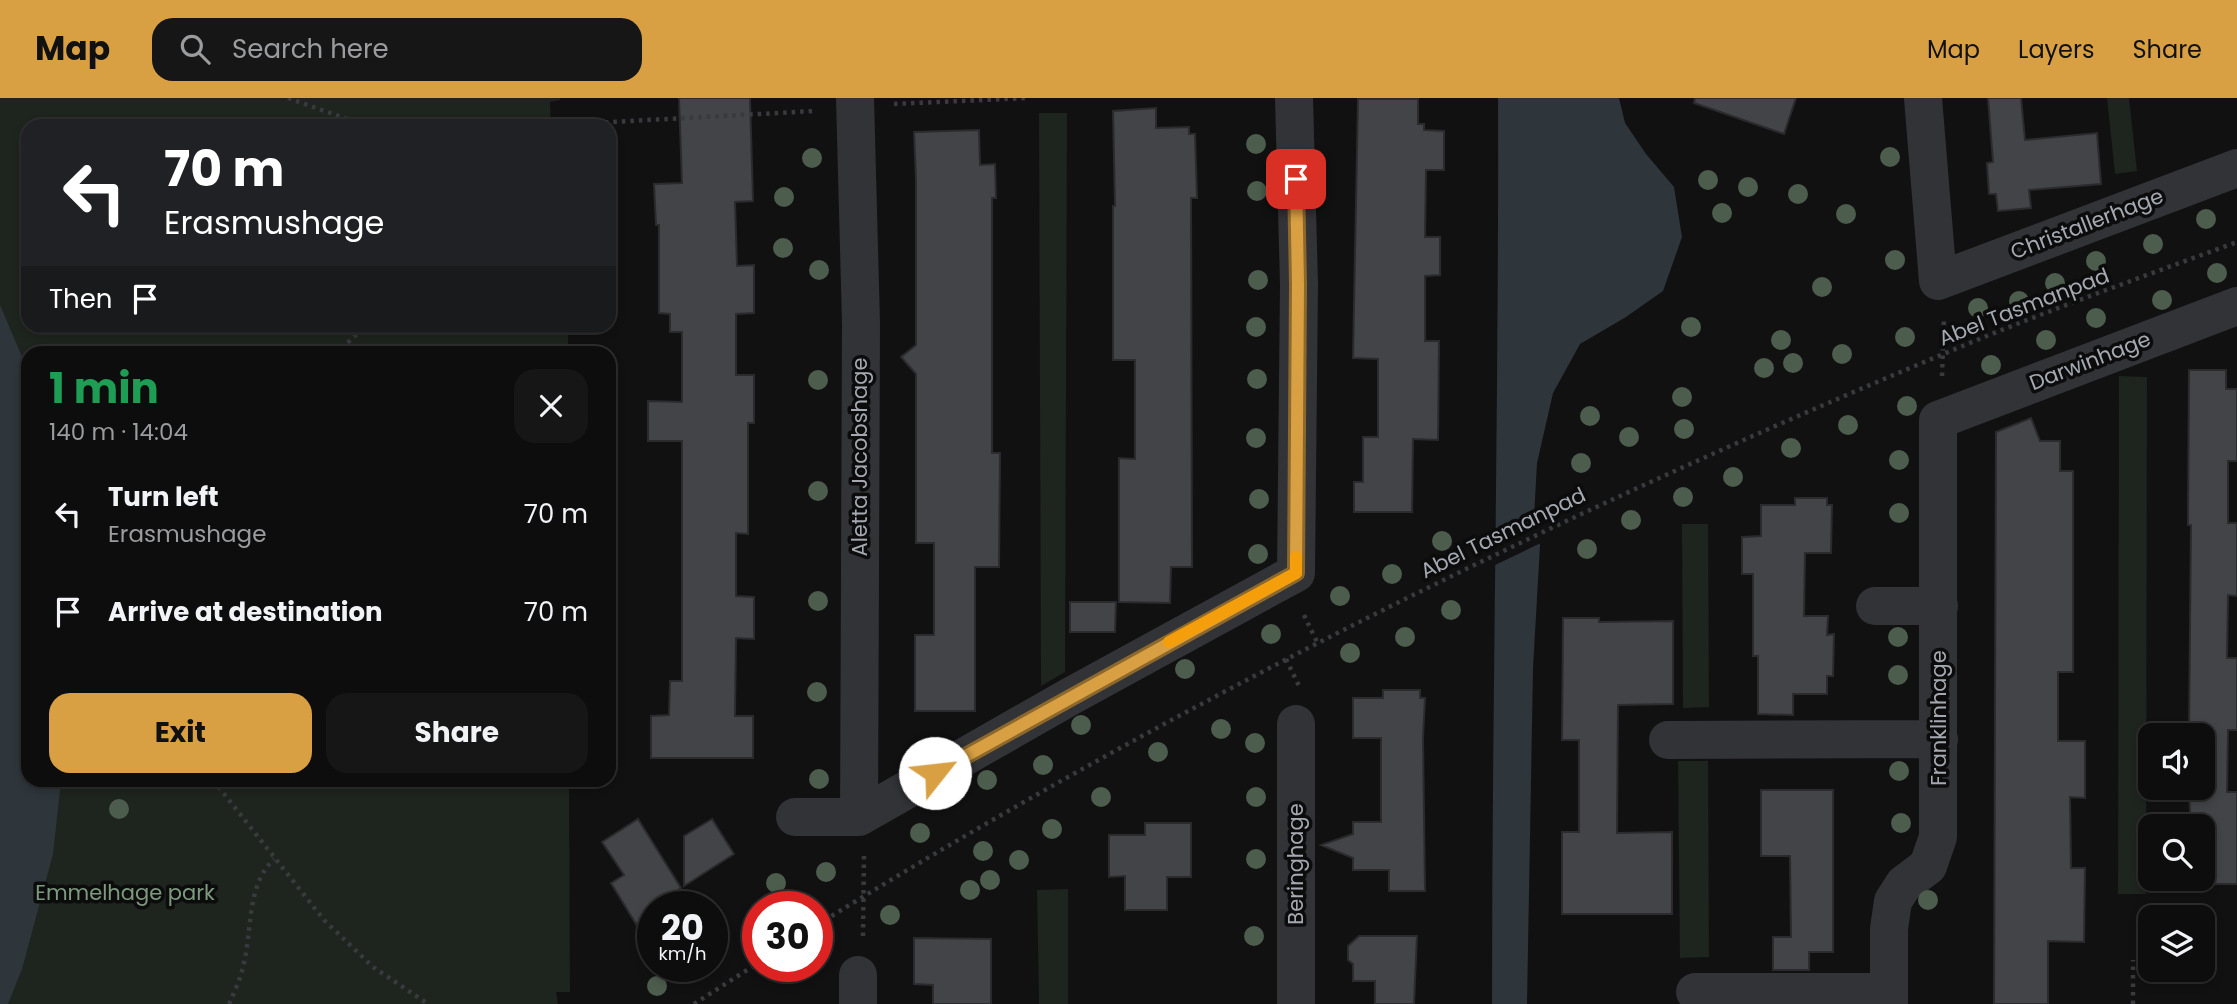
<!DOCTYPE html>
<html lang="en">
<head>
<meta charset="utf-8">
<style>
	body { margin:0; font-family:Poppins,sans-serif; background:#161617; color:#f1f3f6; height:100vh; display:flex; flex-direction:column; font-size:26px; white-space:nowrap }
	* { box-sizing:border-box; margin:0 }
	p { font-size:23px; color:#9a9c9e }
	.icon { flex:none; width:38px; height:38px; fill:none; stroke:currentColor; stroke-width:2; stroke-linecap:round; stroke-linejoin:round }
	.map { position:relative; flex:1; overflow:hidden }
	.sheet { position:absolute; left:21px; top:248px; width:595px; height:441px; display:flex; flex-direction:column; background:#0d0d0e; border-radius:21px; box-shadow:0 4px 10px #0003,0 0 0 2px #2d2d2e }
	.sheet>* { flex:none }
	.banner { position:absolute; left:21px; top:21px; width:595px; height:214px; border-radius:21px; box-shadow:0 4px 10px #0003,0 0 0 2px #2d2d2e; background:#202124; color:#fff; overflow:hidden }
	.fabs { position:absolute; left:2138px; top:625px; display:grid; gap:14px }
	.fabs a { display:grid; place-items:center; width:77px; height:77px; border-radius:14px; background:#0d0d0e; box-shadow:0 4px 10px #0003,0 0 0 2px #2d2d2e; font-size:35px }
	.speed { position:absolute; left:637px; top:793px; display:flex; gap:14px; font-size:35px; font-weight:700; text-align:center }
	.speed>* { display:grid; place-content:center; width:91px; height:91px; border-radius:50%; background:#0d0d0e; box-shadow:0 4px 10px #0003,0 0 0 2px #2d2d2e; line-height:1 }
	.speed small { font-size:18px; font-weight:400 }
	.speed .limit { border:10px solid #d22; background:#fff; color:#111 }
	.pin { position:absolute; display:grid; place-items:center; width:60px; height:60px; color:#fff; margin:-30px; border-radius:14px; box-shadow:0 4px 10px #0006 }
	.me { position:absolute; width:77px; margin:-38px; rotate:61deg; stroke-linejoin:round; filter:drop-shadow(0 0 5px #0008) }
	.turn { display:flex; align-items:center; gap:24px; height:147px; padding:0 28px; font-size:32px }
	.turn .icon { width:91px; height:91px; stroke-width:2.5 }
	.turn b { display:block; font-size:49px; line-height:60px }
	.then { display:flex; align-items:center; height:66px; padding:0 28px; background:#0003; gap:14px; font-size:26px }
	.round { display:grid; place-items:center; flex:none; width:74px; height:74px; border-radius:21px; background:#161617 }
	.summary { display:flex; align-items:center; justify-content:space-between; height:119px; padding:0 28px }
	h1 { font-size:42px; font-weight:700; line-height:52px; color:#1e9e55 }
	.action { display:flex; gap:14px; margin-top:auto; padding:14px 28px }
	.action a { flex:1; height:80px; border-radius:21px; background:#d8a043; color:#111; font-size:28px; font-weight:700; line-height:80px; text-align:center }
	.action a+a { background:#161617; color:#f1f3f6 }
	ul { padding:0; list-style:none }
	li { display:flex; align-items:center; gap:21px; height:98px; padding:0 28px }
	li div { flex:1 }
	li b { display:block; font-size:26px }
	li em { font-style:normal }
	header { display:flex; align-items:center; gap:42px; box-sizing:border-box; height:98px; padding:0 35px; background:#d8a043; color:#111 }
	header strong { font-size:33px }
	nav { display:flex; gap:38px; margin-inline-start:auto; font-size:24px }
	.search { width:490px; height:63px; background:#161617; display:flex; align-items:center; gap:18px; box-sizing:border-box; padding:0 24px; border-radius:21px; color:#9a9c9e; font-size:26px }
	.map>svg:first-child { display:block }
</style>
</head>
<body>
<header>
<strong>Map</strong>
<div class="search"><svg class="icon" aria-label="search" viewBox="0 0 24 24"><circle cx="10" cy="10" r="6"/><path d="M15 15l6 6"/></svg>Search here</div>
<nav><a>Map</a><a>Layers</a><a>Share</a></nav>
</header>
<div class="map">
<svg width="2237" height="906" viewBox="0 0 2237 906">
	<rect width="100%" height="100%" fill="#111112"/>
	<path fill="#1e241e" d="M0,0H560V2L550,4L551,28H28V228H568V255L28,256V682L569,683L570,894H556L558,906H0Z
		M2107,0H2129L2137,73L2115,76Z
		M1039,15H1067L1065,574L1041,588Z
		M2119,278L2147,279L2146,796H2118Z
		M1682,426H1708L1709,609L1683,610Z
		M1678,663H1708L1709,859L1680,860Z
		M1068,791V906H1039L1037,792Z"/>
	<path fill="#2e363b" d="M1498,0H1619L1625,25L1646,56L1674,89L1682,139L1663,193L1626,219L1580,246L1553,295L1537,365L1534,419L1540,447L1533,570L1527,906H1492C1492,604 1499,302 1498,0Z
		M0,207L28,273V682L61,683L53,756L22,871L8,906H0Z"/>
	<path fill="#111112" d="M1538,423L1543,444L1493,468V445Z"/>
	<path fill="#434447" stroke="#2b2b2e" stroke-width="2" d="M679,0H750L753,103L735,104L737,168L754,167V215L736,216V277H754V325H748V436L736,435V498L754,499V541L736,540L735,618H753V660H651V618L669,617L670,583H682V343H648V303L682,304V234H670V216L659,215V127H656L654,86L682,85Z
		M1695,0H1796L1784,36L1694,5Z
		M1988,0H2021L2025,42L2097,35L2101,86L2029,92L2031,110L1998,113L1996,96H1989L1987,65L1993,64Z
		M1358,1H1418V26H1424V32L1444,33V72H1426L1425,139H1440V177L1425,178V243H1439L1438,342L1413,341L1412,414H1354V384H1363V339H1378V261L1353,260Z
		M1156,10V30L1189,29V36H1195L1197,100H1191L1192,469H1171L1170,505L1119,504V360L1135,361V262H1113V108H1115L1113,13Z
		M979,32L980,67L995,66L996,100H992V355H1000L999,469H975V613H915V537H934V445H916V276L901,259L916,247V82L914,34Z
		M2189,272H2226V291H2237V363H2228V425H2237V498L2228,497L2227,560H2237V632H2228L2227,694H2237V786H2191V780H2203V728H2191L2189,696V690H2203V637H2189L2191,427H2188Z
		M2031,320L2040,343H2060V373H2073V574H2058V643H2085V700L2070,699L2071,770H2085L2084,844L2048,843V906H1994L1996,334Z
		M1795,400H1827V407H1832L1831,455H1805L1804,518H1828L1827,537L1834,536L1833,578H1827V596H1793V617L1758,616V558H1753V476H1742V439L1761,438V407H1795Z
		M1070,504H1116L1115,534H1070Z
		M1563,520H1599V524L1673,523V606L1618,607L1617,735L1672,734V816H1562V734H1579V642H1562Z
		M1383,592H1420V600H1425L1423,640L1425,793H1389V772H1353V760L1321,747L1353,736V724H1381V640H1353V600H1383Z
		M1761,692H1833V854H1809V872H1773V839H1791L1790,758H1761Z
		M638,721L681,790L667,799L670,804L663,808H653V815L636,826L611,785L624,777L602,744Z
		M712,721L734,756L684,788V738Z
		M1145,725H1191V779H1167V812H1125V778L1109,779V737H1145Z
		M1359,838H1417L1414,906H1375V883H1353V866L1348,862V848Z
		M914,840L991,841V906H933V887L914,886Z"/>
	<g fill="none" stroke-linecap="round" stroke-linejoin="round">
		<path stroke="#393a3d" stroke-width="4.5" stroke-dasharray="3.5 5" stroke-linecap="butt" d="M288,0L350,22L385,28
			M894,6L1027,0
			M537,28L815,13
			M335,256L366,228
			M1942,278L1944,220
			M1304,517L1317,544
			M1286,561L1299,588
			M213,682L324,822L373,869L428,906
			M817,827C1187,598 1576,408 1977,242C2063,207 2150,176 2237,144
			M863,838L864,756
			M229,906C235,893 241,879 244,865C252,831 247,786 274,761
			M694,906L758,865
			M2133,906V862"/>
		<path stroke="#323337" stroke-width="38" d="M855,0L861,225L859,719
			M1923,0L1938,183L2237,70
			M1875,508H1939
			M1668,642L1939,641
			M795,719H859L1071,598L1296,475L1299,186L1294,0
			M1695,894H1889
			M858,906V877
			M1296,906V626
			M1889,906V831L1893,803L1904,786L1928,768L1938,739V322L2237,208"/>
	</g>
	<g fill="#4c5c4d">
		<circle cx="1256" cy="46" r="10"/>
		<circle cx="1890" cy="59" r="10"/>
		<circle cx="812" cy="60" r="10"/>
		<circle cx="1708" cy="82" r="10"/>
		<circle cx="1748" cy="89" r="10"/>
		<circle cx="1257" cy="93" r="10"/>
		<circle cx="1798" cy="96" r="10"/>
		<circle cx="784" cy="99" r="10"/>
		<circle cx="1722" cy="115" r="10"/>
		<circle cx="1846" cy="116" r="10"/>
		<circle cx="2206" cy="121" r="10"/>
		<circle cx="2153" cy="146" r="10"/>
		<circle cx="783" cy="150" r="10"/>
		<circle cx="1895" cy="162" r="10"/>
		<circle cx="2096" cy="163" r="10"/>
		<circle cx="819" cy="172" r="10"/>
		<circle cx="2217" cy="175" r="10"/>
		<circle cx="1258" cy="182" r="10"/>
		<circle cx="2055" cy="185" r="10"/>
		<circle cx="1822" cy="189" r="10"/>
		<circle cx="2162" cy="202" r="10"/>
		<circle cx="2019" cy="203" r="10"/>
		<circle cx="1978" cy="210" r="10"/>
		<circle cx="2096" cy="220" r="10"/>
		<circle cx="1256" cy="229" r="10"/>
		<circle cx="1691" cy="229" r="10"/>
		<circle cx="1905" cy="239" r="10"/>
		<circle cx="1781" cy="242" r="10"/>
		<circle cx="2046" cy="242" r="10"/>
		<circle cx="1842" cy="256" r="10"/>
		<circle cx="1793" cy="265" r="10"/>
		<circle cx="1991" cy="267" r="10"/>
		<circle cx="1764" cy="270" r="10"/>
		<circle cx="1257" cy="281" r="10"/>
		<circle cx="818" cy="282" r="10"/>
		<circle cx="1682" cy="299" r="10"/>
		<circle cx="1907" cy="308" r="10"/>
		<circle cx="1590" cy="318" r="10"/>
		<circle cx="1848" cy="327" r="10"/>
		<circle cx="1684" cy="331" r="10"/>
		<circle cx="1629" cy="339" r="10"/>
		<circle cx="1256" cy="340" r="10"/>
		<circle cx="1791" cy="350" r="10"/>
		<circle cx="1899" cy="362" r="10"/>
		<circle cx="1581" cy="365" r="10"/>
		<circle cx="1733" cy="379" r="10"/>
		<circle cx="818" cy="393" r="10"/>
		<circle cx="1683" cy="399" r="10"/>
		<circle cx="1259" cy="401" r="10"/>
		<circle cx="1899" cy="415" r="10"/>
		<circle cx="1631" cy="422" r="10"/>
		<circle cx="1442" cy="443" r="10"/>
		<circle cx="1587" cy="451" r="10"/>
		<circle cx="1258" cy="456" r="10"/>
		<circle cx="1392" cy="476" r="10"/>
		<circle cx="1340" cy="498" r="10"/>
		<circle cx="818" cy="503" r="10"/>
		<circle cx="1451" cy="512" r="10"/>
		<circle cx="1271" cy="536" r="10"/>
		<circle cx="1405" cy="539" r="10"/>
		<circle cx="1898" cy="539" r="10"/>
		<circle cx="1350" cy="555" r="10"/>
		<circle cx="1185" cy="571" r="10"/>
		<circle cx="1898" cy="577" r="10"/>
		<circle cx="817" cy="594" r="10"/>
		<circle cx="1081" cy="627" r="10"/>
		<circle cx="1221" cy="631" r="10"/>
		<circle cx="1255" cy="645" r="10"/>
		<circle cx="1158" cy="654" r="10"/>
		<circle cx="1043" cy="667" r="10"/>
		<circle cx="1899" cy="673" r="10"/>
		<circle cx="819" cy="681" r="10"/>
		<circle cx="987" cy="682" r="10"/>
		<circle cx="1101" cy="699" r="10"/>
		<circle cx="1256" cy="699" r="10"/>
		<circle cx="119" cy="711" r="10"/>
		<circle cx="1901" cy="725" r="10"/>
		<circle cx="1052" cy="731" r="10"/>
		<circle cx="920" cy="735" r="10"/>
		<circle cx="983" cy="753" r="10"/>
		<circle cx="1256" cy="761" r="10"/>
		<circle cx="1019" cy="762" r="10"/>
		<circle cx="826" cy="774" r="10"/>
		<circle cx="990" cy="782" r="10"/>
		<circle cx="776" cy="785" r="10"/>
		<circle cx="970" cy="792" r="10"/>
		<circle cx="1928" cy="802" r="10"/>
		<circle cx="890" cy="817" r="10"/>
		<circle cx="1254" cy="838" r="10"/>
		<circle cx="657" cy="888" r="10"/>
	</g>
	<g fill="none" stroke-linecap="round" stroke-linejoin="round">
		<g stroke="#8c682c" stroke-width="18">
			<path id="route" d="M935,675L1296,475L1298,186L1296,81"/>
		</g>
		<use href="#route" stroke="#d8a043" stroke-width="12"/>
		<path stroke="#f59e0b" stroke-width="12" d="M1169,544L1296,475V459"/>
	</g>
	<g text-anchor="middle" stroke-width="7" stroke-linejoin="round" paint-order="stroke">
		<g font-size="21" fill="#a4a9b1" stroke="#0c0c0d">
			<text transform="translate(2087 126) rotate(-21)" y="7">Christallerhage</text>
			<text transform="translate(2024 209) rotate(-21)" y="7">Abel Tasmanpad</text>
			<text transform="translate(2090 263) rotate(-21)" y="7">Darwinhage</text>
			<text transform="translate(860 359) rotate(-90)" y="7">Aletta Jacobshage</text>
			<text transform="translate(1503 435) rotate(-26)" y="7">Abel Tasmanpad</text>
			<text transform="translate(1939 620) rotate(-90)" y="7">Franklinhage</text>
			<text transform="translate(1296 766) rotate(-90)" y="7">Beringhage</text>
		</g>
		<g font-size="21" fill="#7d9a7e" stroke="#0c0c0d">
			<text x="125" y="802">Emmelhage park</text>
		</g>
	</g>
</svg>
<div class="fabs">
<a><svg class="icon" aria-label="sound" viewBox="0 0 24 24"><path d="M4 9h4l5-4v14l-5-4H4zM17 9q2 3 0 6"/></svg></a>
<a><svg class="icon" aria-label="search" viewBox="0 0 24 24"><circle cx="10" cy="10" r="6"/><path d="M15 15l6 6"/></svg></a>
<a><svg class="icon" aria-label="layers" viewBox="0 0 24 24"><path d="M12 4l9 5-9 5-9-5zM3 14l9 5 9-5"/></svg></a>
</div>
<div class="speed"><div>20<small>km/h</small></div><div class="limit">30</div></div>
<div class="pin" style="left:1296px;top:81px;background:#d93025"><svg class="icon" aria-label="arrive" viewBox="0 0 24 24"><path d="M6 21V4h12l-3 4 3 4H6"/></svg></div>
<svg class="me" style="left:935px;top:675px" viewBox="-20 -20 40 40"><circle r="19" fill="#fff"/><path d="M0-13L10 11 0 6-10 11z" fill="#d8a043"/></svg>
<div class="banner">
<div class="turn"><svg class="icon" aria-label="left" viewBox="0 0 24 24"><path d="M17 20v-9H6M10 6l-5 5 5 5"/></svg><div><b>70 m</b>Erasmushage</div></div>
<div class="then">Then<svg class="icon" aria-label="arrive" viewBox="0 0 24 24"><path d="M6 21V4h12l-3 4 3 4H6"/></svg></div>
</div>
<section class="sheet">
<div class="summary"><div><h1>1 min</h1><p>140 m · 14:04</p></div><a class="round"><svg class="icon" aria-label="close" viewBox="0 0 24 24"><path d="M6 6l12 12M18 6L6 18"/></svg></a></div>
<ul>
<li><svg class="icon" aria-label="left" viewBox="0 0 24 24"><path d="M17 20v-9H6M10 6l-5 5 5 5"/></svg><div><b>Turn left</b><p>Erasmushage</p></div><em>70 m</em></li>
<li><svg class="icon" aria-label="arrive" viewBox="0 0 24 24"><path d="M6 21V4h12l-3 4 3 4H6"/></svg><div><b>Arrive at destination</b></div><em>70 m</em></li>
</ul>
<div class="action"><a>Exit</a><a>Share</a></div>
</section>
</div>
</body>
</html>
